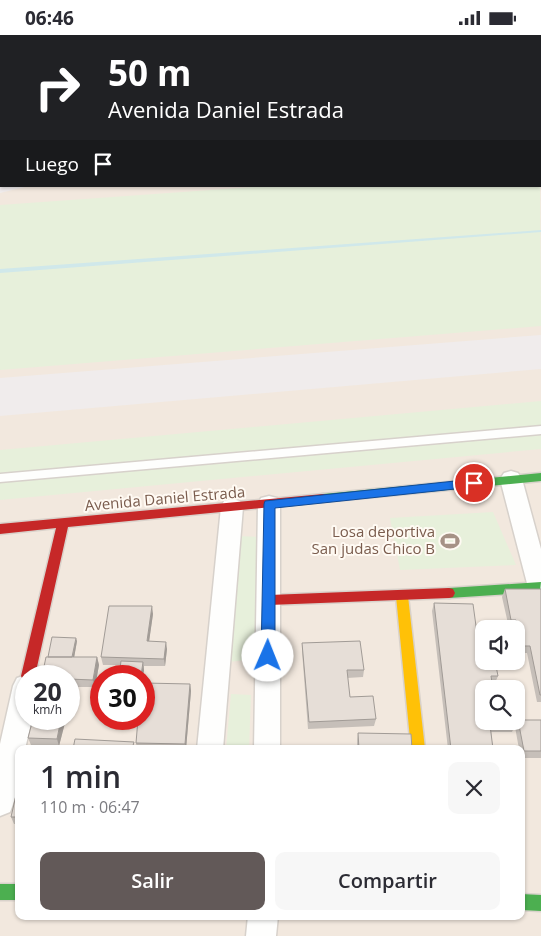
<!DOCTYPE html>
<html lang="es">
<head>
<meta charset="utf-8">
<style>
	body { margin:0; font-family:"Open Sans",sans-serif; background:#f7f7f7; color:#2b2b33; height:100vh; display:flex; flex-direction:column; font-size:19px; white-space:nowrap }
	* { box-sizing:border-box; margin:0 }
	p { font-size:16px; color:#7c7c81 }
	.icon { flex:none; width:28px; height:28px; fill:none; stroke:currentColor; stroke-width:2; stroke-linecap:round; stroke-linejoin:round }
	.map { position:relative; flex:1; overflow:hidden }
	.sheet { position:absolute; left:15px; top:710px; width:510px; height:175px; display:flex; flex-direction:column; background:#fff; border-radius:10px; box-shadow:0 1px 4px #0004 }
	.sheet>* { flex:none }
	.banner { position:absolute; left:0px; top:0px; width:541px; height:152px; box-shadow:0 1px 4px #0004; background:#202124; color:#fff; overflow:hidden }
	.buttons { position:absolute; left:475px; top:585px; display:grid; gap:10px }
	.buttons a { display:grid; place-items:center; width:50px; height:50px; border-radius:10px; background:#fff; box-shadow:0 1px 4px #0004; font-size:25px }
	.speed { position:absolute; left:15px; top:630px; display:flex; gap:10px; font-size:25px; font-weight:700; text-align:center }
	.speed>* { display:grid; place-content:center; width:65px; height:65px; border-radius:50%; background:#fff; box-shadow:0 1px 4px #0004; line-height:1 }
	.speed small { font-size:12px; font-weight:400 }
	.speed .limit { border:8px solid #d22; background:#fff; color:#111 }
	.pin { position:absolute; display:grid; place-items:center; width:42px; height:42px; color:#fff; margin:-21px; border:2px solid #fff; border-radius:50%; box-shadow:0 1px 5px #0007 }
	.me { position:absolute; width:55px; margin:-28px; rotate:1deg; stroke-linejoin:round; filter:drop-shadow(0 0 4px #0008) }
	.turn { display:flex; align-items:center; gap:18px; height:105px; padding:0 25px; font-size:22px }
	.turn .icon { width:65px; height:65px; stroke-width:2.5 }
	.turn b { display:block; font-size:35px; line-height:42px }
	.then { display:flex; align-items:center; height:48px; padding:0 25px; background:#0003; gap:10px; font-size:19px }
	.round { display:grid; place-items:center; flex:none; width:52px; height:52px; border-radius:10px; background:#f7f7f7 }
	.head { display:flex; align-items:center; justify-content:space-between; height:85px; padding:0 25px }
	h1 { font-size:30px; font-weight:600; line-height:38px }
	.primary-button { display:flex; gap:10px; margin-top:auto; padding:10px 25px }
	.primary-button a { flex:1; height:58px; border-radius:10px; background:#625958; color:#fff; font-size:20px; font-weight:600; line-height:58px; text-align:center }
	.primary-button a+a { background:#f7f7f7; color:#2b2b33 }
	.status { display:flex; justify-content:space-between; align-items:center; height:35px; padding:0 25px; background:#fff; direction:ltr }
	.status svg { height:14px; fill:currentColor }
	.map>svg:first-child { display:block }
</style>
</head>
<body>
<div class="status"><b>06:46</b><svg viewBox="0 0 49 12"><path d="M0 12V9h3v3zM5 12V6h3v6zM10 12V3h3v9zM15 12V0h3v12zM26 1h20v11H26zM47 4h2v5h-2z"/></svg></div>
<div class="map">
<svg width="541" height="901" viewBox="0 0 541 901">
	<rect width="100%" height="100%" fill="#f9f5f0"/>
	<path fill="#f2e8de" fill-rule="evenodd" d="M0,0H541V901H0ZM1,1H540V151H1ZM484,594H516V626H484ZM26,641H69V684H26ZM101,641H144V684H101ZM484,654H516V686H484ZM19,714H521V881H19Z"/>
	<path fill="#e7f0db" d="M540,132L541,291L0,335V170L266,151H540Z
		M541,366V414L0,465V415Z
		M493,477L516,530L400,535L390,483Z
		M236,501L260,502L257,624L228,627Z
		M231,659L251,660L249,714H226Z"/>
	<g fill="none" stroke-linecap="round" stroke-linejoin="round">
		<path fill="#d0e8ea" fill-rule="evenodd" d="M541,195V197L0,238V234Z"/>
		<path fill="#f0ecec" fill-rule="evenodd" d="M541,300V334L0,381V343Z"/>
		<path fill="#f0ecec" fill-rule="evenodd" d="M540,62H541V122H540Z
			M0,96L1,151H29L0,158Z"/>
		<g stroke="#d7d1cb" stroke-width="3">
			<path id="lane" d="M540,20H541V24H540Z
				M0,55H1V59H0Z
				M541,391V399L0,447V439Z"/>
		</g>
		<g stroke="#d7d1cb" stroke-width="3">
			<path id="street" d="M511,436L518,438L522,444L541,514V566L533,563L529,556L500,444L504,438Z
				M269,461L277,463L280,469V714H254L258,469L261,463Z
				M232,464L240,466L243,472L223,714H197L221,472L224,466Z
				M26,640L30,641H26V684H32L25,714H19C19,736 19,757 10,777L0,781V709L13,651L17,643Z
				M248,881H278L276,901H246Z"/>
		</g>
		<g stroke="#d9d2cb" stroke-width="3">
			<path id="fast" d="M541,438V446L323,467L319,466L317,463L319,460L323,459Z
				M541,547L540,557L449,563L445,562L443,558L445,554L449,553Z
				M0,849H19V865H0Z
				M521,859L541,860V876L521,875Z"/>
		</g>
		<g stroke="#d9d2cb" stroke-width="3">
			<path id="slow" d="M402,556L406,557L408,561L425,714H411L396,561L398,557Z"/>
		</g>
		<g stroke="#d9d2cb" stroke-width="3">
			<path id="jam" d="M0,2H1V6H0Z
				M323,459L327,460L329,463L327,466L323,467L68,492L35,641H26V646L23,645L21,641L56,493L0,499V489Z
				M449,553L453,554L455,558L453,562L449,563L269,570L265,569L263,565L265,561L269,560Z"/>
		</g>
		<path stroke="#dcd5d0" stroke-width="2" stroke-dasharray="0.5 2.5" stroke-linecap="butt" d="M256,1L279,0
			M345,1L367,0"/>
		<use href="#lane" fill="#fefefd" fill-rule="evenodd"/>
		<use href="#street" fill="#fefefd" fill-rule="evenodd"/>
		<use href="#fast" fill="#4caf50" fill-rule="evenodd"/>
		<use href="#slow" fill="#ffc107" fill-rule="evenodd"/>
		<use href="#jam" fill="#c62828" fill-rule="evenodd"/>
	</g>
	<path fill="#c6bfb9" d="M505,554H541V667H537L527,618H518L516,609V594L509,593L502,562Z
		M434,568L479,613L498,641L495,648H492L484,654L515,690L512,697H491L493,714H448L432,576Z
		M153,579L149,606L167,614L165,631H144V635L143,641H119L120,630H103L101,622Z
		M77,606L74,622H97L99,630L95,652H69V641L48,622Z
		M302,608L364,635L363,642L347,643L350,662L376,684L374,691L308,694L302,616Z
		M190,649L191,656L186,714H137L136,708Z
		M33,684H66L59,711L31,710L28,703Z
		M114,684H137V686L115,685Z
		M518,685H541V723H521V714H519L515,692Z
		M358,698L412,714H357V705Z
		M19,747V789H14L11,782Z"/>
	<path fill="#a19b96" d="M152,571L153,579L148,614L147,606Z
		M76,603L77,606L73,629L72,625Z
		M166,607L167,614L165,631L164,624Z
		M97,622L99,630L95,652L93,645Z
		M143,627L144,635L143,641H141Z
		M190,649L191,656L186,714L185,709Z
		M61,684H66L59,711L57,704Z"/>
	<path fill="#e6ded7" stroke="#a19b96" d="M505,554H541V660H540L530,611H521L516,585H511Z
		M434,568L473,569L479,613H484V626H495L498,641H491L493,654H484V686H514L515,690H490L493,714H451Z
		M109,571H152L147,606L166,607L164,624L101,622Z
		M52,602L76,603L72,622H48Z
		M360,606L364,635H347L350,662L373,661L376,684L309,687L302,608Z
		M46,622H97L93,645L69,644V641H42Z
		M121,626L143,627L141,641H119Z
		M144,648L190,649L185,709L136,708L138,684H144Z
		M33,684H61L57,704L28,703Z
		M518,685H541V716H524Z
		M358,698L411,699L412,714H359Z
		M75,704L134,707L132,714H73Z
		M19,747V782H11Z"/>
	<path fill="#1a73e8" stroke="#114b97" d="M474,444L480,448L474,452L275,473V621L273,625L268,627L263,625L261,621L264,469L265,466Z"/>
	<defs>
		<g id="stadium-bare" transform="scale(1.5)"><path d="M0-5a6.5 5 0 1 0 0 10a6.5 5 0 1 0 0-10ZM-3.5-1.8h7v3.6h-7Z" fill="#a69286" stroke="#fffaf3" stroke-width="2.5" paint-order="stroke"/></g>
	</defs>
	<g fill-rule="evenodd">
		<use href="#stadium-bare" x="450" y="506"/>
	</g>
	<g text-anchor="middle" stroke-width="4" stroke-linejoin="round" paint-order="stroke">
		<g font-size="15" fill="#7a5c4d" stroke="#fffaf3">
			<text transform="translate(165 464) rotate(-5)" y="5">Avenida Daniel Estrada</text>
		</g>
		<g font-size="15" fill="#7a5c4d" stroke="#fffaf3" text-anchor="end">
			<text x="435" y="502">Losa deportiva<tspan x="435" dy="17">San judas Chico B</tspan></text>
		</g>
	</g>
</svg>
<div class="buttons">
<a><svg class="icon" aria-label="sound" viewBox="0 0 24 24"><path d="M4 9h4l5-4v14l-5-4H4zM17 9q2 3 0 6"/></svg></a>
<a><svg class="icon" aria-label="search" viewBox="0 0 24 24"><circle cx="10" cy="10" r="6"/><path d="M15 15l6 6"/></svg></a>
</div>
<div class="speed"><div>20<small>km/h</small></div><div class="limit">30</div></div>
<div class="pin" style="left:474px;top:448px;background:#d93025"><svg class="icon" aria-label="arrive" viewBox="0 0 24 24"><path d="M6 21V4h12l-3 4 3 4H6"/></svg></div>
<svg class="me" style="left:268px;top:621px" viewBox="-20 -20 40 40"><circle r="19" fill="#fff"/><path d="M0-13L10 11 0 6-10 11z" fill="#1a73e8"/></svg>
<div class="banner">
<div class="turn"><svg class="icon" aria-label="right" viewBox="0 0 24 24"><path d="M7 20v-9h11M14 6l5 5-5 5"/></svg><div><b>50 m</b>Avenida Daniel Estrada</div></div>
<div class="then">Luego<svg class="icon" aria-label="arrive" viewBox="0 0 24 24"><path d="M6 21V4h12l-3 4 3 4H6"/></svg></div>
</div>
<section class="sheet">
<div class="head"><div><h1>1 min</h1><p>110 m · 06:47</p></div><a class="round"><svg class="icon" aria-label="close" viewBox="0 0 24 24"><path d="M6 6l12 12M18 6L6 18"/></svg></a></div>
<div class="primary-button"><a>Salir</a><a>Compartir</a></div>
</section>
</div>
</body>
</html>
